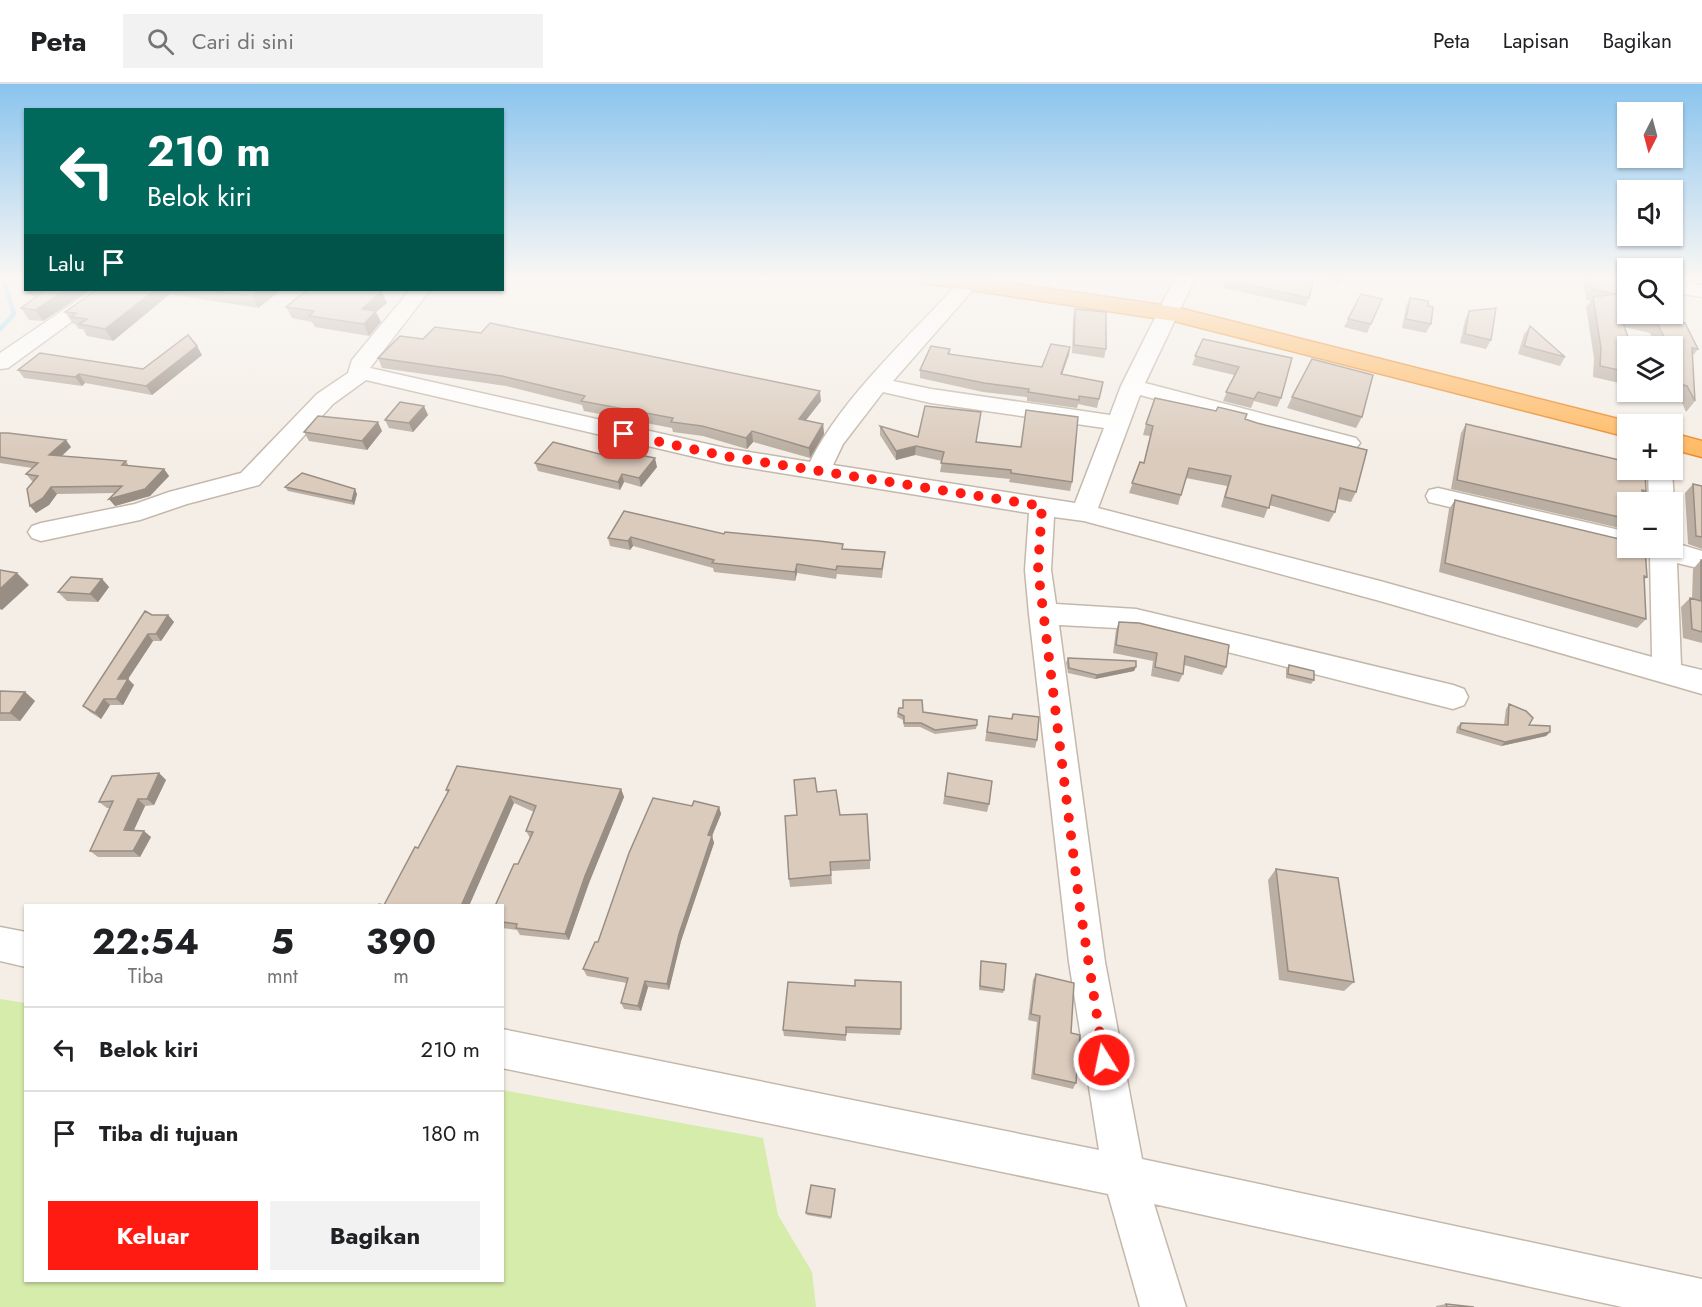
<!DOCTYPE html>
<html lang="id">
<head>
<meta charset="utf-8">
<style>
	body { margin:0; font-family:Jost,sans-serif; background:#f2f2f2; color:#202124; height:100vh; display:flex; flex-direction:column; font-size:22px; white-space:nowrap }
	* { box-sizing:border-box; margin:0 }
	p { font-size:20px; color:#757577 }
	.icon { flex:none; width:33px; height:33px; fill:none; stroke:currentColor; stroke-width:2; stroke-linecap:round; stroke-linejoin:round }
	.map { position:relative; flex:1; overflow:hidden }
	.drawer { position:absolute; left:24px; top:820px; width:480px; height:378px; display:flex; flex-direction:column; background:#fff; border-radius:0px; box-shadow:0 2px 4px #0004 }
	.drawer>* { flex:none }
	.guide { position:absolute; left:24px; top:24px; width:480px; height:183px; border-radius:0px; box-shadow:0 2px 4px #0004; background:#00695c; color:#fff; overflow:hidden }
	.needle { width:39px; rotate:186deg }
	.controls { position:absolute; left:1617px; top:18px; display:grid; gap:12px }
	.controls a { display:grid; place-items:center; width:66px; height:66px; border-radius:0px; background:#fff; box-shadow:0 2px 4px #0004; font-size:30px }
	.pin { position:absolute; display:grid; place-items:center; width:51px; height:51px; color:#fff; margin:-26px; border-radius:12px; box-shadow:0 3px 9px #0006 }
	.me { position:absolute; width:66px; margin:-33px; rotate:350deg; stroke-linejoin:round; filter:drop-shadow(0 0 4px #0008) }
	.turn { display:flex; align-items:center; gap:21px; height:126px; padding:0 24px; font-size:27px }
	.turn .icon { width:78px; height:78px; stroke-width:2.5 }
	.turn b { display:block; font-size:42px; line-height:51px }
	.then { display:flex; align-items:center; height:57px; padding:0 24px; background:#0003; gap:12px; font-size:22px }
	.eta { display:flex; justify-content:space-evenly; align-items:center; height:102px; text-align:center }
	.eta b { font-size:36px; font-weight:700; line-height:42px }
	.primary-button { display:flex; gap:12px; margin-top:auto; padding:12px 24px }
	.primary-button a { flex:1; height:69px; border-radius:0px; background:#ff1a12; color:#fff; font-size:24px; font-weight:700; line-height:69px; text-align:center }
	.primary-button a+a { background:#f2f2f2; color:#202124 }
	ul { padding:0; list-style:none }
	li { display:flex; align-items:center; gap:18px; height:84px; padding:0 24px; border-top:2px solid #e0e0e0 }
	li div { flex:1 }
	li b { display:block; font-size:22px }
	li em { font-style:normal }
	header { display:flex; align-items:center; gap:36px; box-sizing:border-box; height:84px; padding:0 30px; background:#fff; border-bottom:2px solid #e0e0e0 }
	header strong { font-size:28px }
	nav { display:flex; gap:33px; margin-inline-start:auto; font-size:21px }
	.search { width:420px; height:54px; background:#f2f2f2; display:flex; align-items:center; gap:15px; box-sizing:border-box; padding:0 21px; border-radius:0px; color:#757577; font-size:22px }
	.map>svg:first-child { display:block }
</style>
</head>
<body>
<header>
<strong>Peta</strong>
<div class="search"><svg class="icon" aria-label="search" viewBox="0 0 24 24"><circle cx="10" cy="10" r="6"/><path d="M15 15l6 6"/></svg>Cari di sini</div>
<nav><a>Peta</a><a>Lapisan</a><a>Bagikan</a></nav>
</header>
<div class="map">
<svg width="1702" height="1223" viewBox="0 0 1702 1223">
	<rect width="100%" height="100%" fill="#f4eee6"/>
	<path fill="#d6ecab" d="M0,915L25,919L26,1197H502L503,1006L763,1054L778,1131L812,1188L816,1223H0Z"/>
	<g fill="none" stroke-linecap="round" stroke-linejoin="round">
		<path stroke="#9ddcf6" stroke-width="4.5" d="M0,245L14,230L3,194"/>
		<g stroke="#c4b8ab" stroke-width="3">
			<path id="minor" d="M967,194L975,196L978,200L893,297L931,305L1110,331L1121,302L1175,194H1195L1145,299L1356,354L1360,359L1356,364L1348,366L1140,311L1098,424L1380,497L1652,573L1650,472L1642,464H1672V458L1702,467V485L1677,479L1681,581L1702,586V610L1380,517L1084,437L1054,433L1051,486L1056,520L1136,525L1453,601L1464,605L1468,613L1464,621L1453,625L1136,545L1059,541L1105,878L1142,1075L1702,1195V1223H1622L1154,1120L1186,1223H1140L1108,1110L502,984V945L1099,1066L1069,878L1029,530L1025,486L1029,429L725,380L366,296L333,320L259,401L187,420L140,436L41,457L32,454L28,448L32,442L41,439L135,420L169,408L241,389L317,310L348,289L352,276L410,206H430L370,284L725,364L810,378C842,313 912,250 961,196ZM883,308L931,319L1104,344L1075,419L833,381L843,360Z
				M1672,196L1702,201V213L1672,208Z
				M93,206H115L8,284L0,285V269Z
				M1648,386H1672L1674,418L1672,420L1649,418Z
				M1438,404L1628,448V464H1637L1628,466L1429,418L1426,412L1429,406Z
				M0,843L26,848V883L0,877Z"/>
		</g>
		<g stroke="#ea8d2a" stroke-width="3">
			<path id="highway" d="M920,194H977L1175,223L1638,340H1628V353L1174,237L930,200L922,199Z
				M1672,349L1702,357V373L1672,365Z"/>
		</g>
		<use href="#minor" fill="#fff" fill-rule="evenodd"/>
		<use href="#highway" fill="#ffba66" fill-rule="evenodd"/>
	</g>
	<path fill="#bbafa3" d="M1325,194H1348L1338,200Z
		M1583,194H1628L1674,238L1698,265L1692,273L1695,317L1686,328L1679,312L1658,308H1672V262H1656L1650,249L1624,243L1628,262V301L1593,293L1594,274L1586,223L1591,216H1586Z
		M1226,196L1309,214L1306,222L1223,204Z
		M27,206H90L43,237L29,236L21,224L36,213L32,212Z
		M96,206H281L258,224L170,210L113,257L87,252L83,245H79L75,240H73L65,228Z
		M1361,210L1382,215L1367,249L1344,243Z
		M1410,214L1428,222L1431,240L1426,249L1402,244L1406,222Z
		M387,219L376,228L381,238L369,252L315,243L312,238L292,234L286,223Z
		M1075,225L1106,265L1104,274L1072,269L1073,234Z
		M1469,227L1491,256L1486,265L1460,259L1465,236Z
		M1530,242L1565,273L1560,282L1518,270L1524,250Z
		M1203,255L1281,314L1277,323L1254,317L1251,324L1223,317L1234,291L1192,281Z
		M1070,263L1062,290L1103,298L1097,324L1078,320L1077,324L1027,317V313L983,308L920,294V286L950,265V270L1042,283Z
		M202,271L152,311L85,299L82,302L24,294L18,286L143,285Z
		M378,274L821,317L806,336L823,340L824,350L810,374L753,358L747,365L703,352L673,348L672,344L584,327L582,321L506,302L382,284Z
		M1292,313L1362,333L1356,344L1287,324Z
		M428,331L413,348L389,344L385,336Z
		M1245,335L1356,408L1351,418L1338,415L1335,428L1329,438L1269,421L1264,434L1221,423L1227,402L1186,394L1178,421L1129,409L1140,378L1144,379L1150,352L1143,351L1146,340Z
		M1466,340L1646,407L1643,411L1628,418V446L1451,405L1461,349Z
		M880,342L918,353L976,358L1072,398L1070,407L1009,398L1010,395L940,388L942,377L915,371L896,376L880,351Z
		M382,347L367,366L309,357L304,348Z
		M0,349L71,363L62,372L126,377L129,382L164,385L169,392L150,412L115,422L109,415L115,409L57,410L49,421L36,429L30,422L33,397H32L26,390L32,384L0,379Z
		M611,373L657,383L641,403L624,398L620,406L538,387L535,379Z
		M1693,400L1702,402V465L1688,460L1685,409Z
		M285,403L357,410L354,421L288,407Z
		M1455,416L1647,493L1644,496L1646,535L1637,544L1439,488L1449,425Z
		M724,450L843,465L884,477L882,494L837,490L836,495L797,489L795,497L714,488L713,484L633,462L630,466L610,462L608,454Z
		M1701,476H1702V559L1683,554L1681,523L1690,514L1692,515L1693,485Z
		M102,495L109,503L98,518L67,517L58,508Z
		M152,531H168L174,538L161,557H153L128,595L134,601L123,621H110L101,635L90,628L83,622Z
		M1119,538L1226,583L1222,591L1184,581L1183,590L1179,598L1151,592L1153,577L1113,569L1116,546Z
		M1068,574L1136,583L1134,587L1095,595L1068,589L1066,579Z
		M1289,581L1314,596L1311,600L1286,594V585Z
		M0,607L25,608L35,617L20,637H0Z
		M903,616L923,628L977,641L976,645L935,650L920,643H904L903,636L897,633L898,629L903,624Z
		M1509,620L1529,641L1550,648L1546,652L1501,662L1456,649L1457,643L1461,639L1504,640L1506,625Z
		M1013,630L1037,656L1035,664L985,657L989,632L1011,635Z
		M159,689L166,696L154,721L145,722L134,746L151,753L140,773H98L90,767L110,724H107L99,718Z
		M948,689L989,720L987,728L943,720Z
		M621,705L624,713L589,799L569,856L520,851L517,846L502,844V822L518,780L530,754L526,747L534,728L514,719L469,822H378L384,821L418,764L448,709L446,706Z
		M817,708L840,731L870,776V785L831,787L832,800L790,803L789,795L797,731Z
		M719,723L721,730L712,752L714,759L681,857L669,906L648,903L641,927L624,925L621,919L627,899L587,892L583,885L598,858Z
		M1276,785L1354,898L1344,907L1279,896L1268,796Z
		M981,877L1004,906L1003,909L979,906Z
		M1036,890L1071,949L1076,999L1073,1005L1031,995L1037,938L1028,936L1033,896Z
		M855,902L901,945L900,951L846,949V957L784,952L783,946Z
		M835,1107L831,1135L807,1131L806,1129Z
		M1446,1220L1474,1223H1436V1222Z"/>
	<path fill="#998e84" d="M1341,194H1348L1338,200Z
		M65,206H90L43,237L35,226Z
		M155,206H167L170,210L113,257L105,245Z
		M261,206H281L258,224L252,212Z
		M382,207L387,219L376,228L381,238L369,252L364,240L362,225Z
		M197,262L202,271L152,311L146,302Z
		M1070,263L1069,271L1059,299L1061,290Z
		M79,290L85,299L82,302L75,293Z
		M820,307L821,317L799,345V335Z
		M424,322L428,331L413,348L409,339Z
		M378,338L382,347L367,366L362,357Z
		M823,340L824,350L810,374L809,364Z
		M752,347L753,358L747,365L746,354Z
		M66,356L71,363L55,378L49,371Z
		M916,362L915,371L896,376V367Z
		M655,374L657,383L641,403L639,394Z
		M164,385L169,392L150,412L115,422L109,415Z
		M622,390L624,398L620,406L618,398Z
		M51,403L57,410L49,421L36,429L30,422Z
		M355,405L357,410L354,421L352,417Z
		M631,453L633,462L630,466L628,457Z
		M797,480V489L795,497V488Z
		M17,489L29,501L2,526L0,525V505Z
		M102,495L109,503L98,518L90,510Z
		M168,531L174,538L161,557L156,550Z
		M148,550L153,557L124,601L118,595Z
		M1136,583L1134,587L1095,595L1097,591Z
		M128,595L134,601L123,621L116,615Z
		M25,608L35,617L20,637L10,629Z
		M104,615L110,621L101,635L95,629Z
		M1550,648L1546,652L1501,662L1505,658Z
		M159,689L166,696L154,721L147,715Z
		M621,705L624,713L589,799L569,856L565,850L585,792Z
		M510,712L514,719L469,822H461Z
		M138,715L145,722L131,752L124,746Z
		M719,723L721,730L712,752L714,759L681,857L669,906L667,900L679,850L708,751Z
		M144,747L151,753L140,773L133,767Z
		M645,897L648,903L641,927L638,922Z"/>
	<path fill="#dacbbd" stroke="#998e84" stroke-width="1.5" d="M1314,194L1309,214L1226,196L1233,194Z
		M1591,194H1628V230H1672V228L1674,238L1685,239L1698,265L1692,264L1695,317L1687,302L1672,298V281L1678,283L1672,271V262H1669L1657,239L1620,230L1631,262H1628V288L1600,282L1601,264L1593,213L1617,210L1592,205Z
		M46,206H65L35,226L21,224Z
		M96,206H155L105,245L79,240L87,235L71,233L76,229L65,228Z
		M206,206H261L252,212Z
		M307,206H371L382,207L362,225L376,227L364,240L309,232L314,227L286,223Z
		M1361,210L1382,215L1371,240L1348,235Z
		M1410,214L1428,217V222L1433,223L1431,240L1406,235Z
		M1496,224L1491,256L1465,250L1469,227Z
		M1075,225L1106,228V265L1074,261Z
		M490,239L820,307L799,335L823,340L809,364L752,347L746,354L702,342L671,338L673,334L581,317L585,312L502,292L378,274L400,252L423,255L435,243L481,249Z
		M1530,242L1565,273L1524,262Z
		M188,251L197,262L146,302L79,290L75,293L18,286L40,269L143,285Z
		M1203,255L1292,274L1281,314L1258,308L1254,315L1226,308L1239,283L1195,272Z
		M1051,260L1070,263L1061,290L1103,298L1099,315L1079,312V316L1028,308L1029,305L984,299L920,286L931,262L950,265L948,270L1042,283Z
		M1312,275L1373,291L1362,333L1292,313Z
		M1155,314L1216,327L1218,323L1247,330L1245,335L1257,339L1367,366L1356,408L1340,404L1335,428L1272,411L1269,424L1225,413L1231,392L1189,384L1181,411L1132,399L1140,378L1144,379L1153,342L1146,340Z
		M400,318L424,322L409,339L385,336Z
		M925,322L981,328L976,358L1021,363L1026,326L1078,333L1072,398L1011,389V386L941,379L944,368L916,362L896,367L880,342L918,353Z
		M318,332L378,338L362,357L304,348Z
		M1466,340L1628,378V386H1645L1646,407L1642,406L1643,418H1628V435L1457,396Z
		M0,349H8L66,356L49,371L126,377L122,381L164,385L145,405L109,415L122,402L51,403L43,414L30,422L27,405L38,392L26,390L38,379L0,373Z
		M553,358L611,373L615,366L655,374L639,394L622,390L618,398L535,379Z
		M302,389L355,405L352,417L285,403Z
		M1693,400L1702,402V453L1696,452Z
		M1455,416L1628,457V464H1645L1647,493L1644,492L1646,535L1445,479Z
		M624,427L724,450L725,448L819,457L843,460L842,465L885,468L882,485L837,482L836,486L797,480L795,488L712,479L714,476L631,453L628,457L608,454Z
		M1701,476H1702V548L1692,545L1690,514L1701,517Z
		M0,486L17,489L0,505Z
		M71,493L102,495L90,510L58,508Z
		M145,527L152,531H168L156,550H148L118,595H128L116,615H104L95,629L83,622Z
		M1119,538L1139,539L1229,561L1226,583L1185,572L1183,590L1155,583L1157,569L1116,561Z
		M1068,574L1136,577V583L1097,591L1069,584Z
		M1289,581L1314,587V596L1288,590Z
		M0,607L25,608L10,629H0Z
		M903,616H922L923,628L977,636V641L935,646L921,639H904V632L898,629L899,624H903Z
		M1509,620L1526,627L1533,634L1529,641L1550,642V648L1505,658L1460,645L1461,639L1508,641Z
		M1013,630L1039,633L1037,656L987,648L989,632L1012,635Z
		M457,682L621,705L585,792L565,850L516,844L517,840L502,838V822H495L514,780H518L533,748L526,747L536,722L510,712L461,822H378L379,820L384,821L415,763L418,764L449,706H446Z
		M159,689L147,715H138L124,746L144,747L133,767H90L113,717L99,718L112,692Z
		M948,689L992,697L989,720L945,712Z
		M815,694L817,708L836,706L840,731L867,730L870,776L830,778L831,791L789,795L785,732L797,731L794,696Z
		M653,714L692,722L694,717L719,723L708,751L712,752L679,850L667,900L645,897L638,922L621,919L628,894L583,885L595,858H598L629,769Z
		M1276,785L1338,794L1354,898L1288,887Z
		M981,877L1006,880L1004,906L980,902Z
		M1036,890L1074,899L1071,949L1080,951L1076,999L1034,990L1040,932L1031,930Z
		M855,896L901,898V945L846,943V951L783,946L788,898L855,902Z
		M811,1101L835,1105L831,1133L806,1129Z
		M1446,1220L1474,1223H1447Z"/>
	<linearGradient id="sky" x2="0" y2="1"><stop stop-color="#8ac4ee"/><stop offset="0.53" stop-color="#faf7f4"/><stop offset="1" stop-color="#faf7f4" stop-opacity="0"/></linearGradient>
	<rect width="1702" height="366" fill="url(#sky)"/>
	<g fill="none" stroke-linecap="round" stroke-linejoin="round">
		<path stroke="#ff1a12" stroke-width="10" stroke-dasharray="0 18" d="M624,350L724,372L1042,422L1038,486L1080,824L1104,976"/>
	</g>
</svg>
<div class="controls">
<a><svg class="needle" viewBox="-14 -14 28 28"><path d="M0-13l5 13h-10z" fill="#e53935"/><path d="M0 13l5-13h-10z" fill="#757577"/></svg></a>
<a><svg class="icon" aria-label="sound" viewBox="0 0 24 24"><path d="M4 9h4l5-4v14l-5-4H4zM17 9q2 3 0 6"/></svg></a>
<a><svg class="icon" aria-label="search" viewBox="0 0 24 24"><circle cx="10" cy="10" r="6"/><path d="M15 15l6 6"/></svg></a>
<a><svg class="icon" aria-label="layers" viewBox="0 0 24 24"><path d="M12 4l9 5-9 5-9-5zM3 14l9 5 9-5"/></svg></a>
<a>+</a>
<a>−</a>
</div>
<div class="pin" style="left:624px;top:350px;background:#d93025"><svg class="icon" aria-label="arrive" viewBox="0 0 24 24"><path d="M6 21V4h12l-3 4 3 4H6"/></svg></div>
<svg class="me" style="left:1104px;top:976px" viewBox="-20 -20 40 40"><circle r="17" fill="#ff1a12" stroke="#fff" stroke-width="3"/><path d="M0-11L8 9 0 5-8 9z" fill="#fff"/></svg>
<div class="guide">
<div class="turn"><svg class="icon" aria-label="left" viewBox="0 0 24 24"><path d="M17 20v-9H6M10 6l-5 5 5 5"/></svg><div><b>210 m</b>Belok kiri</div></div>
<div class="then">Lalu<svg class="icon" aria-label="arrive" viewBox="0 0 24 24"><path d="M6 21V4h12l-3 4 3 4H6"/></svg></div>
</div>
<section class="drawer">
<div class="eta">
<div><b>22:54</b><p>Tiba</p></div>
<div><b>5</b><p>mnt</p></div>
<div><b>390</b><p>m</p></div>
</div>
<ul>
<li><svg class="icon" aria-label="left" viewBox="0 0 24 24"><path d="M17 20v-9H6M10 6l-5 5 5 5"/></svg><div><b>Belok kiri</b></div><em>210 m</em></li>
<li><svg class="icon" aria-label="arrive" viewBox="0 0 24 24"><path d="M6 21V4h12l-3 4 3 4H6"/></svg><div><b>Tiba di tujuan</b></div><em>180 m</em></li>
</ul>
<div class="primary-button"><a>Keluar</a><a>Bagikan</a></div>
</section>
</div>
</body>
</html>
